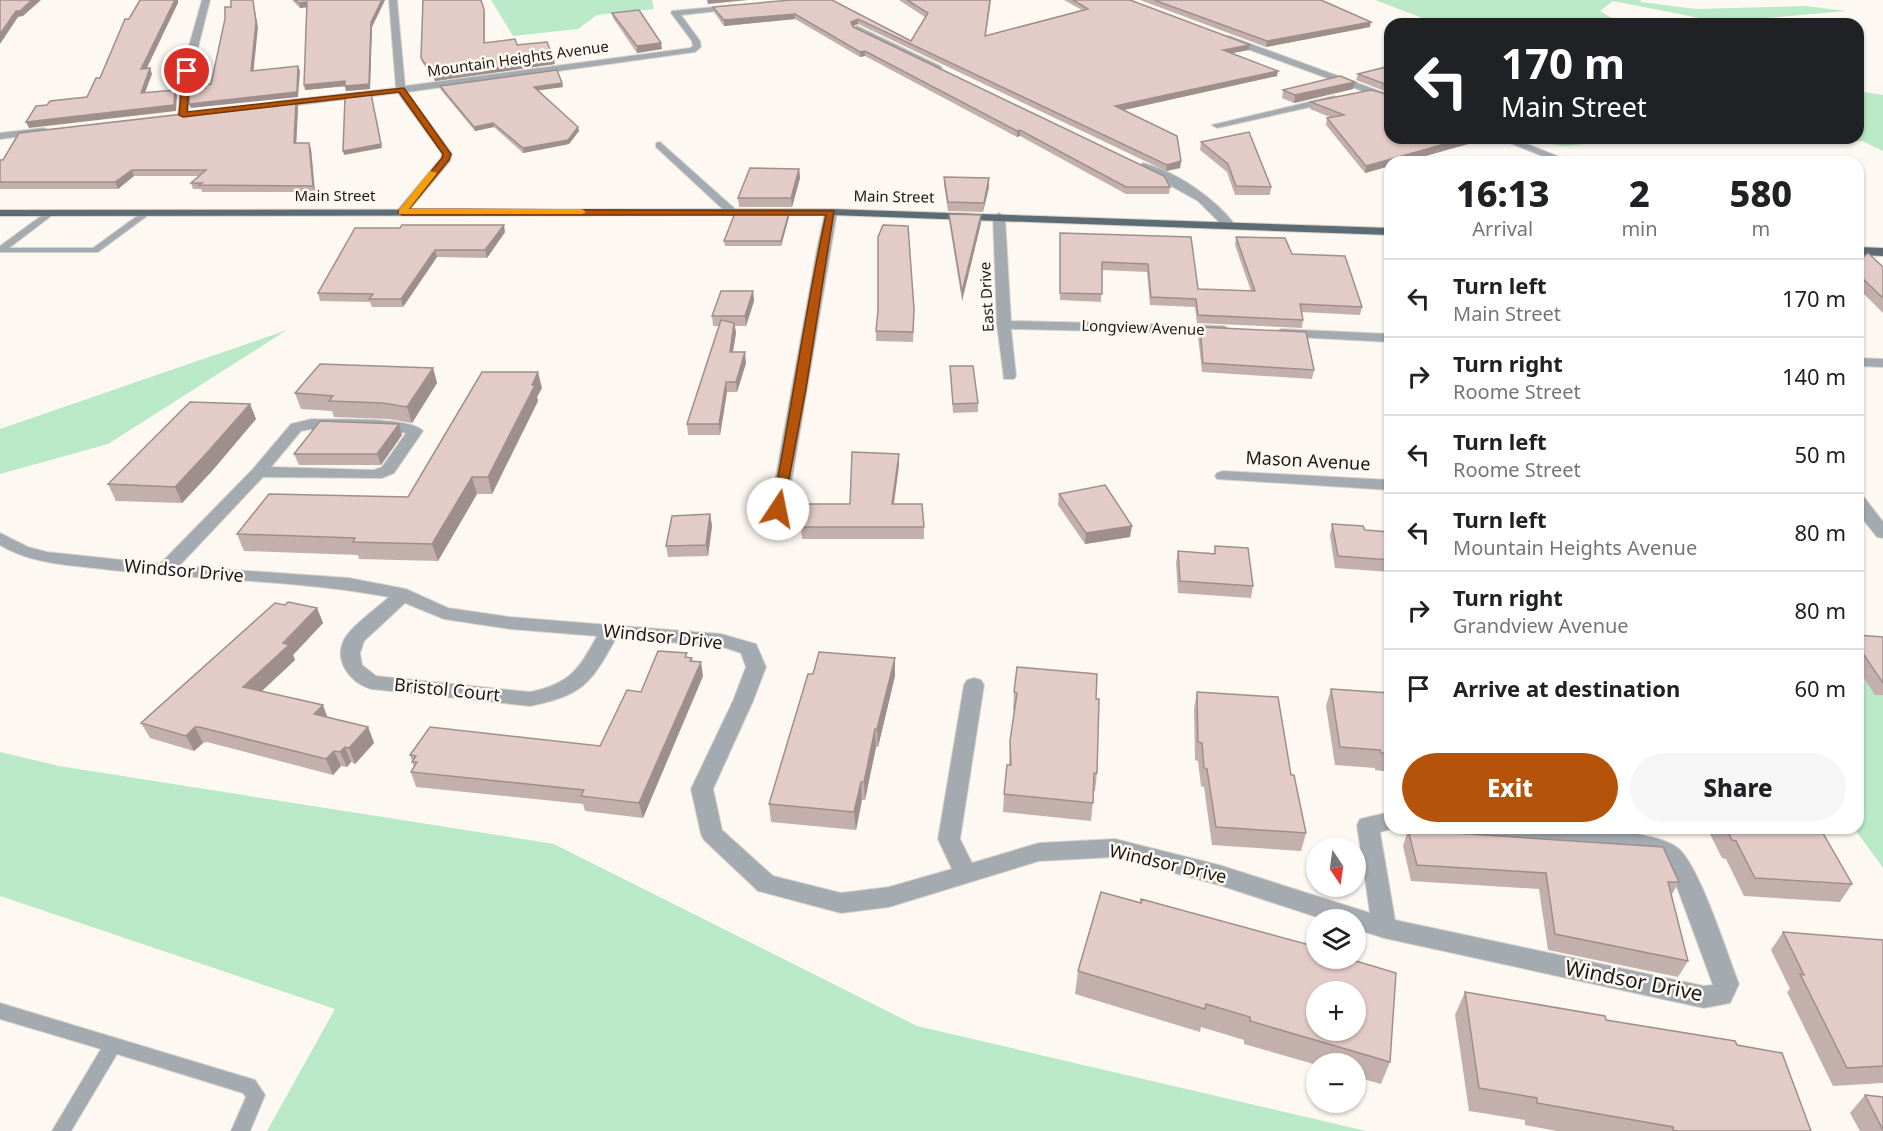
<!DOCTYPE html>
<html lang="en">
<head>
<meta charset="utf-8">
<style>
	body { margin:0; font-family:"Noto Sans",sans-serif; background:#f6f6f6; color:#202124; height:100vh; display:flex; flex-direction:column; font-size:22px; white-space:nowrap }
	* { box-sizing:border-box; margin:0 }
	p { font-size:20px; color:#757577 }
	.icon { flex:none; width:33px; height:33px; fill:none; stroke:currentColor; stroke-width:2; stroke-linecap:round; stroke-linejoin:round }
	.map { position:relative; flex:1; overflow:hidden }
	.panel { position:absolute; left:1384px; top:156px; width:480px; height:678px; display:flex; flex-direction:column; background:#fff; border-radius:18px; box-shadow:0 2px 4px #0004 }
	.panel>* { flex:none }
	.top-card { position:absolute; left:1384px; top:18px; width:480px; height:126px; border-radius:18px; box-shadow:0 2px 4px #0004; background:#202124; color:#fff; overflow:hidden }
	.needle { width:39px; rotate:167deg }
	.buttons { position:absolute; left:1306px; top:837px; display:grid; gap:12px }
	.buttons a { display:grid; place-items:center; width:60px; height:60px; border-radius:50%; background:#fff; box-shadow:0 2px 4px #0004; font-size:30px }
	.pin { position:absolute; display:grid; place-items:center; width:51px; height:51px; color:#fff; margin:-26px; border:3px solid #fff; border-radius:50%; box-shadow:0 2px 6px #0007 }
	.me { position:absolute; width:66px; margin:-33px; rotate:11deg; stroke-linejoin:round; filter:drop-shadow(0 0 4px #0008) }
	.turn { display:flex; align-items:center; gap:21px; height:126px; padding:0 18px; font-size:27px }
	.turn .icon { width:78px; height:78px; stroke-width:2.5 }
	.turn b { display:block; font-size:42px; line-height:51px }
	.eta { display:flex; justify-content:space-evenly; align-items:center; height:102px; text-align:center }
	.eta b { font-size:36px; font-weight:800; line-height:42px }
	.primary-button { display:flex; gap:12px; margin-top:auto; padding:12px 18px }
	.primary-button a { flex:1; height:69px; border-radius:36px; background:#b45309; color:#fff; font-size:24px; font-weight:800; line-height:69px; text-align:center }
	.primary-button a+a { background:#f6f6f6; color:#202124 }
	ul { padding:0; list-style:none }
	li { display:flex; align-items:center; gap:18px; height:78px; padding:0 18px; border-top:2px solid #e0e0e0 }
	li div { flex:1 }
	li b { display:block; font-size:22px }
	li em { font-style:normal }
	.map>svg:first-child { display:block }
</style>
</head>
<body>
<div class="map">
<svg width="1883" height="1131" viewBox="0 0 1883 1131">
	<rect width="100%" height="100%" fill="#fef8f2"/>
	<path fill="#b9e9c7" d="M491,0H652L654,9L597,15L578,29L513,36Z
		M1375,0H1641V2L1696,9L1805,6L1846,11L1720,22L1613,1L1600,11L1622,24H1438Z
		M1859,91L1883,95V151L1862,141L1823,143L1793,138H1858Z
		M1502,138H1633L1566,146Z
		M287,330L108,444L0,474V429Z
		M1859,657L1883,662V868L1854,828H1858Z
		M0,752L59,766L554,844L917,1026L1366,1131H267L335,1009L0,896Z"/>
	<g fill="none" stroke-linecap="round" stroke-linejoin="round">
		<g stroke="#dad4ce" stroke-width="2">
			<path id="lane" d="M48,211L55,213L9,248H93L144,211L151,213L98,252H0V246Z
				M0,1003L255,1080L265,1095L250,1131H231L246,1097L243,1093L117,1054L71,1131H52L101,1049L0,1019Z"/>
		</g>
		<g stroke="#dad4ce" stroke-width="2">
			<path id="street" d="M202,0H210L192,71L188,115L183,118L178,115L182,71Z
				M389,0H397L405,86L690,48L693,46L692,41L671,13L672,11L736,5L740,7L736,9L681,15L700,41L701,47L695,52L407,92L452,154L450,161L406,214L402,215L396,212L441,158L442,154L398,93L273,108L268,105L273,102L396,88Z
				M857,26L940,66L942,68L934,70L854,30L853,28Z
				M1223,36H1229L1390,95V101L1223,40Z
				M1334,96L1339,99L1337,101L1217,128L1212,125Z
				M43,128L47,129V133L0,139V133Z
				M1498,138H1512L1572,162H1557Z
				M660,142L735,209V213H727L656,147V143Z
				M1143,163C1177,172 1215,198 1236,226L1234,229H1226L1198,201L1139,168L1138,166Z
				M831,209L837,212L793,472L786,509L784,513H772L770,509L817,249L825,212Z
				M999,213L1005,217L1011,321L1224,326L1231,330L1224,334L1011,329L1016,376L1014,379H1004L997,325L993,217Z
				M1281,329L1390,334V342L1276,336L1274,333Z
				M1858,358L1883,359V367L1858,366Z
				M312,419C334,420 410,416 423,431L394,473L382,478L263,477L179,566L349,578L406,589L448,608L510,617L721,634L756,644L766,667L753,701L713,789L722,830L773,876L841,893L889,887L952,869L938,839L964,685L967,680L974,678L981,680L984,685L960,839L972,863L1039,843L1115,839L1219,865L1370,913L1357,825L1360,819L1390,812V828H1395L1380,832L1395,920L1704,986L1713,985L1674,879L1664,863L1649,854L1480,837L1472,834L1469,828C1511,828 1653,822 1680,850C1701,871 1727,953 1739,984L1730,1003L1704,1008L1384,938L1356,929V920H1326L1219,885L1115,857L1039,861L889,907L841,913L758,891L704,840L701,834L691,789L733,701L746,667L741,653L720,646L616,638C591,684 583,695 530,706L371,689C348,682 331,657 347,635C358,621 376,609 389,597C298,580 203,580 111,570C73,565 33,565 0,545V533L28,547L47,552L160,564L253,469L291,424ZM312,429L401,432L406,433L382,467L374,470L271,467L301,431ZM405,603L444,619L510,629L597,636C579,670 569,684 530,692L376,676L362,665L360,653L364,641Z
				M1223,471L1390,480V490L1217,479L1215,476L1217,473Z
				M1858,496L1864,497L1883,522V538L1877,537L1858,513Z"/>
		</g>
		<g stroke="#dad4ce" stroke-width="2">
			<path id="primary" d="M831,209L1390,228V235L831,215L0,216V210Z
				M1858,247L1883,248V256L1858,255Z"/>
		</g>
		<use href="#lane" fill="#a3abb0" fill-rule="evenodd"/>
		<use href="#street" fill="#a3abb0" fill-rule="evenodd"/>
		<use href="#primary" fill="#5d6b74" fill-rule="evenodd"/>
	</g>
	<path fill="#c3afac" d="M292,0H385L372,27L370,89L346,91L345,86L305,90L307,7L300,8Z
		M832,0L911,41L925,17L899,0H991L986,36L1082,10L1064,0H1130L1250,45L1249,50L1232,53L1277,76L1123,110L1181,161L1180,168L1166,171L858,24L853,26L1170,187L1169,194H1126L1020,136L1017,137L865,56L860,57L795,19L724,26L714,12L713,7Z
		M1140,0H1321L1370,27L1266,47Z
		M485,12V43L517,45L555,64L435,81L422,62L421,58Z
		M612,13L662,49L637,53L613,18Z
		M1390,66V93L1356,80L1358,74Z
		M562,83L563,87L538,90L578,127L579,131L569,144L523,153L494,127L475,131L441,90L440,86Z
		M1353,89L1294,103L1282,98L1283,90Z
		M1371,90L1390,138H1476L1475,142L1365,173L1326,125L1327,118H1332L1310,109L1311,102Z
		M298,107L296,143H309L311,149L315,192H202L201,189H193L191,183L199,176H134L118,189H0V160Z
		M1201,142L1271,187L1270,195H1235L1227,172L1200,150Z
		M799,169L800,178L792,207H739L738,198Z
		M944,177L989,178V187L983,212L948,211L944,185Z
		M789,213V217L781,246H725L724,241Z
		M949,214L981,215V223L962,301L949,221Z
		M355,228L505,232L487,258L437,257L403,307H372L370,302L320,301L318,293Z
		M1191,237L1198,289L1251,291L1235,245L1236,237L1292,254L1362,307L1360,315L1301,312L1303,320L1302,328L1197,323L1195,307L1150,305L1147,272L1102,270L1101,302L1060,300V240Z
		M1858,262L1883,267V313L1858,288Z
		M753,291L754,301L746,326H735L736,333L733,352L746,363L737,392H727L720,435H688L687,424L719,326H713L712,316Z
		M914,319L913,342L876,341V331Z
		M1200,327L1314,370L1312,379L1202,372L1198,336Z
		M950,366L978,403V412L953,413Z
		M433,368L437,383L412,423L388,419L334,417L332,411L301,409L295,393Z
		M542,388L537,397L538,401L492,494H477L438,561L359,559L358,555L244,551L237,534L408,497Z
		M250,404L256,419L212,471L182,503L116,501L108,484Z
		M402,435L381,465H299L294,454Z
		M899,465L894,504L924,527V539H802L801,527L850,504Z
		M1059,494L1130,537L1085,544L1058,505Z
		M710,514L712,526L708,556L668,557L666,546Z
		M1332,524L1365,530L1390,532V572L1335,568L1330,535Z
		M1215,546L1253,586L1251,598L1178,593L1176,563L1178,551L1214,553Z
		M285,605L317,608L323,623L293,655L295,660L262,691L328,717L368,727L374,743L355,764L351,762L347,767L341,766L333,775L207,742L203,743L194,751L150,738L141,723Z
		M1858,635L1883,637V695H1875L1858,669Z
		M687,657L693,661L703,676L643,818L585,811L583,804L416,787L411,772L414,767L410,755L600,746L641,692Z
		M895,658V676L878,747H876L865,800H862L856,830L771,822L769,804L813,674Z
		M1331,689L1390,693V772L1375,770V768L1335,765L1326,706Z
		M1014,692L1096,699L1097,773L1095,791H1094L1091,821L1003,812L1004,794L1009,765L1010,741L1015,710H1013Z
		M1197,692L1291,775L1306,833L1301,851L1212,845L1204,787L1201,786L1198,761L1195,760L1194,709Z
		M1707,828H1820L1852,884L1840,902L1744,896L1726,859L1722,858Z
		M1408,830L1679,882L1671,896L1688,961L1678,977L1548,950L1539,889L1411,881L1403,846Z
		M1101,892L1390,1062L1381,1084L1356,1077V1064H1317V1065L1244,1044V1040L1201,1027L1200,1032L1075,994L1078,971Z
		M1783,932L1883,940V1083L1833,1086L1787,992L1790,989L1771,950Z
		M1465,992L1737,1045L1811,1131H1557L1525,1125V1120L1469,1111L1455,1015Z
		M1865,1095L1883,1097V1131H1860L1850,1113Z"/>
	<path fill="#9f8f8c" d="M32,0H41L23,16L18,17L0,44V34L16,11Z
		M175,0H178V3L144,74L141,69Z
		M253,0L258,27L253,76L251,71Z
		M382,0H385L372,27L370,89L346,91L345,86L371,22Z
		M707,0H748L708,4Z
		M307,2L309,7L300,8L299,3Z
		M795,14V19L724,26V20Z
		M858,19V24L851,27V22Z
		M1371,22L1370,27L1266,47L1267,41Z
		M661,43L662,49L637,53V46Z
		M1250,45L1249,50L1222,55L1223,50Z
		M865,51V56L860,57V52Z
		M554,60L555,64L435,81L434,77Z
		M298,66L300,71L298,97L191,108L189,104Z
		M150,68L152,74L143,98L141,93Z
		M1278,71L1277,76L1115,112V106Z
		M345,81L347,86L305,90L304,85Z
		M1355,82L1353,89L1294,103L1295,95Z
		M562,83L563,87L535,91L534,87Z
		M175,90L177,96L176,111L29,128L26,122Z
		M372,98L382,148L344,155L343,151Z
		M296,101L298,107L296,149L294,143Z
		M493,123L494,127L475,131L474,127Z
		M578,127L579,131L569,144L523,153V148Z
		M1020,130V136L1017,137V131Z
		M1466,138H1476L1475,142L1404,162H1390V166L1365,173L1366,166Z
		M309,143L311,149L315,192L313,186Z
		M1181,161L1180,168L1166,171L1167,165Z
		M799,169L800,178L792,207L791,198Z
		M132,170L134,176L118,189L115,182Z
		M989,178V187L983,212L984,203Z
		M789,213V217L781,246V241Z
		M981,215V223L962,301V292Z
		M504,225L505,232L487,258L485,250Z
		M435,250L437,257L403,307L401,299Z
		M753,291L754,301L746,326L745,316Z
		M734,323L736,333L731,362L730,352Z
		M745,352L746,363L737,392L736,382Z
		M433,368L437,383L412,423L407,407Z
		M538,372L542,388L537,397L538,401L492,494L488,477Z
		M726,382L727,392L720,435L719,424Z
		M250,404L256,419L212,471L182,503L175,487Z
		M399,424L402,435L381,465L377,454Z
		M899,454V465L892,516V504Z
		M472,477L477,494L438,561L432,544Z
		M710,514L712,526L708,556L706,545Z
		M1132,526L1130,537L1085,544L1086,533Z
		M317,608L323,623L293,655L295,660L250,702L243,687Z
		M895,658V676L878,747L877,729Z
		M701,662L703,676L643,818L639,803Z
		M323,705L329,721L314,714Z
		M195,727L203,743L194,751L186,736Z
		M368,727L374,743L355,764L349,748Z
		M875,729L876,747L865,800L864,782Z
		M345,747L351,762L347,767L340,752Z
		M334,751L341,766L333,775L326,759Z
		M861,782L862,800L856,830L854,812Z"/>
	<path fill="#e3ccc8" stroke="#9f8f8c" stroke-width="1.5" fill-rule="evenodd" d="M0,0H32L20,11H16L0,34Z
		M140,0H175L141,69L150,68L141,93L175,90L174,105L26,122L36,106L47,105L50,101L87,97L96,78H100L125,19H129Z
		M231,0H253L256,23L251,71L298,66L297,92L189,104L190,90L206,88V85L211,84L225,19V7H231Z
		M295,0H382L371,22L369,84L345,86V81L304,85L307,2L299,3Z
		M423,0H481L484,9V43L515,39L517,45L547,42L554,60L434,77L421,58Z
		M791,0H832L911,41L928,13L907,0H990L985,36L1088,9L1073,0H1130L1250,45L1223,50L1278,71L1115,106L1177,136L1181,161L1167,165L858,19L851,22L853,27L1164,176L1170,187H1126L1020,130L1017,131L865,51L860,52L795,14L724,20L713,7Z
		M1154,0H1321L1371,22L1267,41Z
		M639,10L661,43L637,46L612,13Z
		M1390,66V86L1358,74Z
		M557,70L562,83L534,87L578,127L568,140L523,148L493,123L474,127L440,86Z
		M1340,76L1355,82L1295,95L1283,90Z
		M1371,90L1390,95V138H1466L1366,166L1327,118L1344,115L1311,102Z
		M371,94L381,144L343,151L345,97Z
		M296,101L294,143H309L313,186L199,185L202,183H191L206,170H132L115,182H0V160H3L19,133Z
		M1249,132L1271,187L1236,186L1228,164L1201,142Z
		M750,168L799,169L791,198H738Z
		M944,177L989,178L984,203L948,202Z
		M735,213H789L781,241H724Z
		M949,214L981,215L962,292Z
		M402,225H504L485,250H435L401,299H369L373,294L318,293L355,228H400Z
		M883,225L908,226L914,309L913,332L876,331L878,310V237Z
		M1060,233L1191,237L1198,289L1255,291L1236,237L1285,238L1292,254L1345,256L1362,307L1300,304L1303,320L1198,315L1196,299L1151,297L1148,264L1102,262V294L1060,293Z
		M1868,253L1883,267V298L1858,274V262Z
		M721,291H753L745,316H712Z
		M721,320L734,323L730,352H745L736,382H726L719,424H687Z
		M1200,327L1306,332L1314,370L1203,363Z
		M320,364L433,368L407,407L383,403L329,401L333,396L295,393Z
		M950,366H973L978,403L953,404Z
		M482,372H538L532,385H535L488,477H472L432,544L353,542L355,538L237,534L269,494L408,497Z
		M190,402L250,404L205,455L175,487L108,484Z
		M320,421L399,424L377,454H294Z
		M852,452L899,454L892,504H922L924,527H801V504H850Z
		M1105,485L1132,526L1086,533L1059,494Z
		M710,514L706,545L666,546L672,516Z
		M1332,524L1363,526L1365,530L1390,532V560L1338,556Z
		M1215,546L1248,548L1253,586L1180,581L1178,551L1215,554Z
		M288,602L317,608L283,643L289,645L243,687L323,705L314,714L368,727L349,748L345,747L340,752L334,751L326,759L199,727H195L186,736L141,723L275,603L285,605Z
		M1858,635L1883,637V683L1858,646Z
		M658,651L687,653L685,657L692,658L690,661L701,662L639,803L581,796L584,790L411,772L417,762H412L416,756L410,755L430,727L600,746L627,690L641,692Z
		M819,652L895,658L877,729H875L864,782H861L854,812L769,804L808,674H813Z
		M1017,667L1097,674L1096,699H1099L1097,773H1094L1093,803L1004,794L1007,765H1011L1010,741L1017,693L1014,692Z
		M1331,689L1390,693V753H1381L1380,750L1340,747Z
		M1197,692L1278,697L1291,775H1294L1306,833L1216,827L1207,769L1204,768L1202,743L1198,742Z
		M1726,828H1820L1852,884L1755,878L1736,841L1732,840Z
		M1408,830L1663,847L1679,882H1668L1688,961L1555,934L1546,873L1417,865Z
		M1101,892L1141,903V899L1317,947V958H1346L1396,973L1390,1062L1250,1021V1017L1206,1004L1205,1009L1078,971ZM1317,992H1356V1030H1317Z
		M1783,932L1883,940V1066L1847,1068L1800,974L1804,975Z
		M1465,992L1605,1016L1606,1020L1735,1041L1737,1045L1782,1053L1811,1131H1678L1673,1130V1127L1537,1103V1098L1479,1088Z
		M1865,1095L1883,1097V1130Z"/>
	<path fill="#b45309" stroke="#753606" stroke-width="1.5" d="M187,69L190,71L187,112L404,88L451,154L449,160L409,209L834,211L806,388L783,511L778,513L772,509C791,411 805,312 826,215H402L398,212L442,158L443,154L399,92L183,117L179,115L183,71Z"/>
	<path fill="#f59e0b" d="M430,171L437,173L409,209H582L586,212L582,214H399V210Z"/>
	<g text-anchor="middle" stroke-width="5" stroke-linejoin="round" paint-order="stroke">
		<g font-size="15" fill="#1d1813" stroke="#fef8f2">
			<text transform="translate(518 59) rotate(-8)" y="5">Mountain Heights Avenue</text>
			<text x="335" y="201">Main Street</text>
			<text transform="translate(894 197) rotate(1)" y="5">Main Street</text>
			<text transform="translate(987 297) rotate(-93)" y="5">East Drive</text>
			<text transform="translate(1143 328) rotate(2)" y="5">Longview Avenue</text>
		</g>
		<g font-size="18" fill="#1d1813" stroke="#fef8f2">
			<text transform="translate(1308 461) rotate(3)" y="6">Mason Avenue</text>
			<text transform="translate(184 571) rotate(5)" y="6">Windsor Drive</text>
			<text transform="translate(663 637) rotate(6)" y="6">Windsor Drive</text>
			<text transform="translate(447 690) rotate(6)" y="6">Bristol Court</text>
			<text transform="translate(1168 864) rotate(13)" y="6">Windsor Drive</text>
		</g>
		<g font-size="21" fill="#1d1813" stroke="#fef8f2">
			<text transform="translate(1634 981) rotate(11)" y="7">Windsor Drive</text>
		</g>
	</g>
</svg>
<div class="buttons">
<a><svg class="needle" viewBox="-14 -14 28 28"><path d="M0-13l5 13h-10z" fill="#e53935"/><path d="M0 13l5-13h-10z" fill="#757577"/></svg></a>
<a><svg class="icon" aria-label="layers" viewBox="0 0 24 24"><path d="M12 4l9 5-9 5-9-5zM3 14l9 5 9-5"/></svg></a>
<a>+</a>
<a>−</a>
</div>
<div class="pin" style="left:187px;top:71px;background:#d93025"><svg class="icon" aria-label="arrive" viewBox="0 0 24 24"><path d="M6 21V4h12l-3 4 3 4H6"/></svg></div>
<svg class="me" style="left:778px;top:509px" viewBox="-20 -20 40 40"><circle r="19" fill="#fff"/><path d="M0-13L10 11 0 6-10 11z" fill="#b45309"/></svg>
<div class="top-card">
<div class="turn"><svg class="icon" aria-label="left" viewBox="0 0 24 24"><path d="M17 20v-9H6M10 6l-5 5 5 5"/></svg><div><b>170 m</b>Main Street</div></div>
</div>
<section class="panel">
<div class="eta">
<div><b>16:13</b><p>Arrival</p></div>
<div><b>2</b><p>min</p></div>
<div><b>580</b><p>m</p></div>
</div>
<ul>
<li><svg class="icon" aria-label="left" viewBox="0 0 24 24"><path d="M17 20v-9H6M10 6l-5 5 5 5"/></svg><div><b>Turn left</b><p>Main Street</p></div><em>170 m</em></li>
<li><svg class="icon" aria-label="right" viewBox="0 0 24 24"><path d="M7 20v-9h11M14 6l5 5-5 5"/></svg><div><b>Turn right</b><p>Roome Street</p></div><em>140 m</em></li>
<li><svg class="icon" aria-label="left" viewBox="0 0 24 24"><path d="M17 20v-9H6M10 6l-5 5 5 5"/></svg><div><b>Turn left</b><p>Roome Street</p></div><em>50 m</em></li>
<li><svg class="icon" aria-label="left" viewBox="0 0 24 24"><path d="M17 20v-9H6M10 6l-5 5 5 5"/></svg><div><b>Turn left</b><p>Mountain Heights Avenue</p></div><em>80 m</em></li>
<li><svg class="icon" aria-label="right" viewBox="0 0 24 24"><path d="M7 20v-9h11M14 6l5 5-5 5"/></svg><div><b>Turn right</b><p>Grandview Avenue</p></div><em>80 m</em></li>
<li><svg class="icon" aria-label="arrive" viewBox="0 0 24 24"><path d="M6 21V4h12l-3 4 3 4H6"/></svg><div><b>Arrive at destination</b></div><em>60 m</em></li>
</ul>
<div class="primary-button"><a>Exit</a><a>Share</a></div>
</section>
</div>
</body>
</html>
